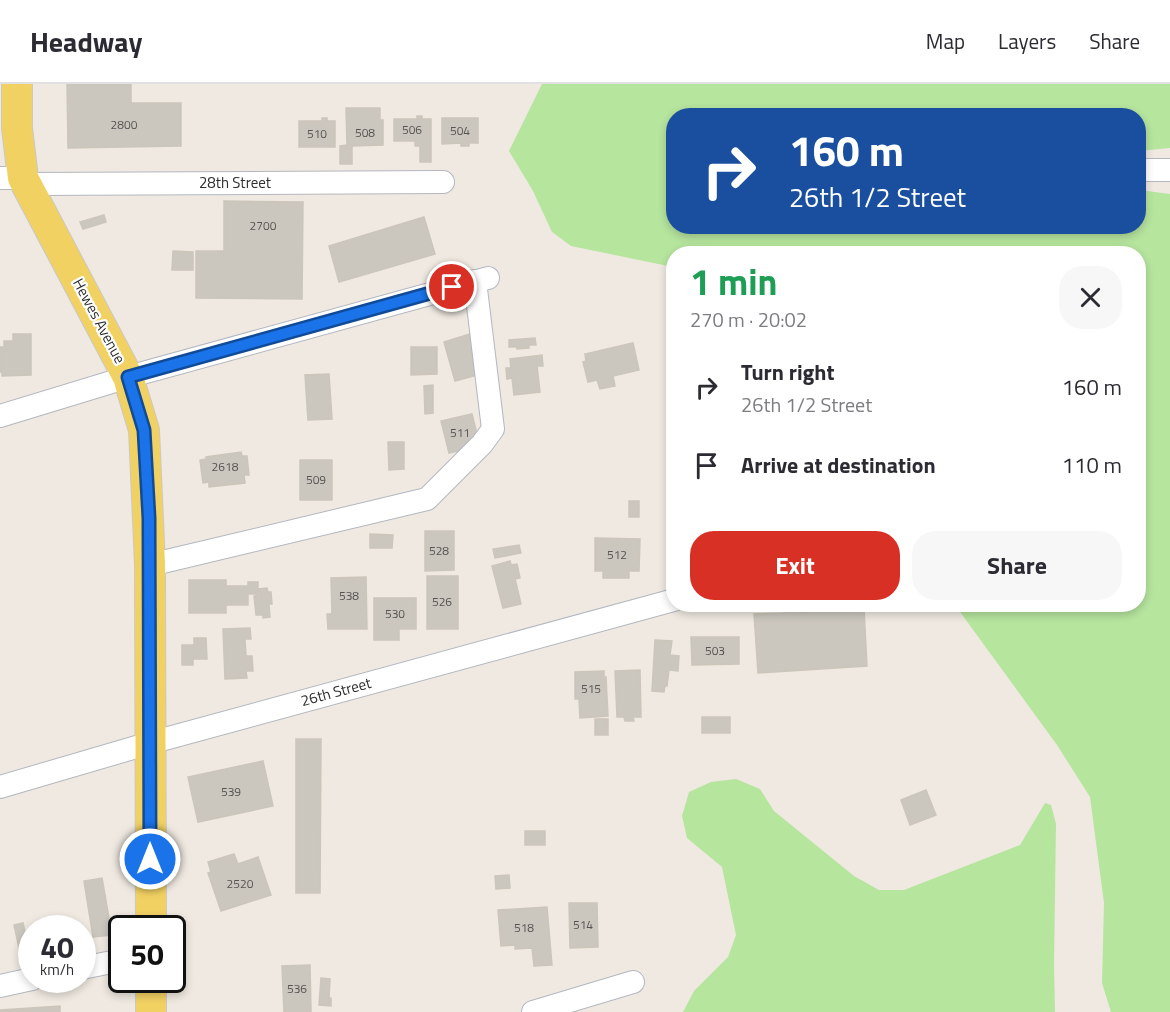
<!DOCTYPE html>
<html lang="en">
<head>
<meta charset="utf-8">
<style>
	body { margin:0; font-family:"Titillium Web",sans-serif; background:#f7f7f7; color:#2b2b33; height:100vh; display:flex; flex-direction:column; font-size:22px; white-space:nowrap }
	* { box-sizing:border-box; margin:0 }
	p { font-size:20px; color:#7c7c81 }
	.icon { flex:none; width:33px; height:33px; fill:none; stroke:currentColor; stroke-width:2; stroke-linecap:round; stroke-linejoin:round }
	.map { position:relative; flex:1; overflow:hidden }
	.details { position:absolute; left:666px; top:162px; width:480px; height:366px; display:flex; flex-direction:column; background:#fff; border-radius:24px; box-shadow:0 3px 9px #0003 }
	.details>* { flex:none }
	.guide { position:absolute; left:666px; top:24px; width:480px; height:126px; border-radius:24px; box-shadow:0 3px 9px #0003; background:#1a4fa0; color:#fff; overflow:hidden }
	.speed { position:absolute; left:18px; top:831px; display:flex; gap:12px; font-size:30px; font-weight:700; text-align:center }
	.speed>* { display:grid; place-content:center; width:78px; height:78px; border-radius:50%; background:#fff; box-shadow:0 3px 9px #0003; line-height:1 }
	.speed small { font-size:15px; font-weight:400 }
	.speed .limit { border:3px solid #111; border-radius:9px; background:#fff; color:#111 }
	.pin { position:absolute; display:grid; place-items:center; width:51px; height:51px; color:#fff; margin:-26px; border:3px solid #fff; border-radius:50%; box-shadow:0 2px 6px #0007 }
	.me { position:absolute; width:66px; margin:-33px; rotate:0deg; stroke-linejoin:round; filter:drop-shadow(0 0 4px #0008) }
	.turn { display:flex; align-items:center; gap:21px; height:126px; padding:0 24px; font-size:27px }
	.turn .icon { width:78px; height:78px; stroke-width:2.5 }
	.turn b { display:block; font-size:42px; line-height:51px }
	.round { display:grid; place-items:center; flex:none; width:63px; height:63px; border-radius:24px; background:#f7f7f7 }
	.overview { display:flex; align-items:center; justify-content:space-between; height:102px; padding:0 24px }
	h1 { font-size:36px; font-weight:700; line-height:45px; color:#1e9e55 }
	.cta { display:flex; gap:12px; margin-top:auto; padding:12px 24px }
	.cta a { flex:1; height:69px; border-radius:24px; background:#d93025; color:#fff; font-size:24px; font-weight:700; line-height:69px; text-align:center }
	.cta a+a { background:#f7f7f7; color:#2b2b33 }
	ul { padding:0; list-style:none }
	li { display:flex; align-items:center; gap:18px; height:78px; padding:0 24px }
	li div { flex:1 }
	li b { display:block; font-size:22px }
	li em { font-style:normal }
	header { display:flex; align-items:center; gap:36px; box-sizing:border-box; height:84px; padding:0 30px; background:#fff; border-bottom:2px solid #e1e1e2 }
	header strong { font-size:28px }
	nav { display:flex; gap:33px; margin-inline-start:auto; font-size:21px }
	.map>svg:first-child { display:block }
</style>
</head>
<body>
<header>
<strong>Headway</strong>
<nav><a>Map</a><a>Layers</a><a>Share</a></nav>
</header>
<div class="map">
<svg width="1170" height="928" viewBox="0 0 1170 928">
	<rect width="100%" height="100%" fill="#efe9e1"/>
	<path fill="#b6e59e" d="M542,0H1170V64L1139,67L1138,32H674V142H1138L1139,106L1170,110V928H1111L1102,899L1104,819L1090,713L1057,661L955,521L1138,520V170H674L673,183L571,162L552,148L533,107L509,67Z
		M736,695L760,705L774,727L854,792L879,806H904L1020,761L1045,719L1051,721L1056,740L1054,881L1055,928H683L694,907L728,873L736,851L722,783L687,754L682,732L689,708L711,698Z"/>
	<path fill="#cbc7bf" stroke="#cbc5ba" stroke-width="1.5" d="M67,0H131V19H181V62L68,64Z
		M346,24H380V36H383V61L352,62V80H340V62L347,61Z
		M417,32H422V35H431V78H420V62H415V57H394V35H417Z
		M322,34H327V37H335V63H299V37H322Z
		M442,34H478V59H469V62H461V59L442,60Z
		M224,117L303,118L302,215L196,214V167H224Z
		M104,131L106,138L83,145L80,138Z
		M424,133L435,170L339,198L329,162Z
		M173,167L193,168V186H172Z
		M13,250H31V291L2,292V288H0V263H4V257H13Z
		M470,250L481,290L455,297L444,258Z
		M535,254L536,261H529V264L517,265V263H509V256Z
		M633,259L639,286L613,292L615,302L600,305L597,296L588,298L583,278L586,277L585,270Z
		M411,263H437V290L411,291Z
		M542,271L543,282H537L540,308L514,311L512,294L507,295L506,284H511L510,275Z
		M329,290L332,335L308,336L305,291Z
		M433,301V329L425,330L424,302Z
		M472,330L480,362L449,369L441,337Z
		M388,358H404V385L389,386Z
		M241,368L242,372H247L249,391H244L245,399L209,403V398L203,399L200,376L206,375V373Z
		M300,376H332V416H300Z
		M629,417H639V433H629Z
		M425,447H454V486L425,487Z
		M370,450L393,451L392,464H370Z
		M595,454L640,455L639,487H629V494H603V487H595Z
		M519,461L521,469L495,474L493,465Z
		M510,477L511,481L517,480L520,494L515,495L521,520L503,524L492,482Z
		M427,492H458V545H427Z
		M366,493L367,545H328L327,530H332L331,494Z
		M189,496H226V502H248V498H258V510H248V521H226V529H189Z
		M267,504L268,508H271L272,520H269L270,533L263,534V531H256L254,512L260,511L259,505Z
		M374,514H416V545H399V556H374Z
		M794,523V529L864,525L867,582L758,589L754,530L784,529L783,524Z
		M250,544L251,555H245L246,572H252L253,587H246L247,594L225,595L223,545Z
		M691,553H739V580L692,581Z
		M194,554H206L207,575H193V581H182V561H194Z
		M655,556L672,557L670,571L679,572L678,587L669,586L667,602H665L664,608L652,607Z
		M640,586L641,633H633L634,637H625L624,633H617L615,587Z
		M604,587V593H606L608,632L580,634L579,615H575V588Z
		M702,633H730V649H702Z
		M595,635H608V651H595Z
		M296,655H321L320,809H296Z
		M263,677L273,722L198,738L188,693Z
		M926,706L936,731L910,741L901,716Z
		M525,747H545V761H525Z
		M234,770L238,780L258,773L271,811L221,827L208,789L211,788L208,778Z
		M509,791L510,804L496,805L495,792Z
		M102,794L112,851L93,853L84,797Z
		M569,819H597L598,863L570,864Z
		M547,823L552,881L534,882L532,864L515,865V861L501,862L498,826Z
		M23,839L32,879L23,882L14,841Z
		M310,881L311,928H284L282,882Z
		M321,894L330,895L329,914H331V922L319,921Z
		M60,922V928H0V926Z"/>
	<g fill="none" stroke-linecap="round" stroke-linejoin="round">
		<g stroke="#b4b7c1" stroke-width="24">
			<path id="minor" d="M1146,86H1170
				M0,94H23
				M26,100L443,98
				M0,332L128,293L488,194
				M150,481L427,415L482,360L493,345L475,197
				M0,703L150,659L674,516
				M82,884L122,876
				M0,902L32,895
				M533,928L633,898"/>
		</g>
		<g stroke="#c9c9c9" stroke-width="32">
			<path id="major" d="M17,0V44L23,94L128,293L144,346L150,481L151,844
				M151,896V928"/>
		</g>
		<use href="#minor" stroke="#fff" stroke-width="22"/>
		<use href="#major" stroke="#f2d163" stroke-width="30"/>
	</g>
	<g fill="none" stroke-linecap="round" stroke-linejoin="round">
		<g stroke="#114b97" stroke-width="15">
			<path id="route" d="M150,775L149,434L144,346L128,293L452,203"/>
		</g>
		<use href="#route" stroke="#1a73e8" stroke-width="10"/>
	</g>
	<g text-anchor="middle" stroke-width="4.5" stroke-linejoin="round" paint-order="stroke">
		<g font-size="12" fill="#555452">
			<text x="124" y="45">2800</text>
			<text x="412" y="50">506</text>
			<text x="460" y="51">504</text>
			<text x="365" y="53">508</text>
			<text x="317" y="54">510</text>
			<text x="263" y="146">2700</text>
			<text x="460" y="353">511</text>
			<text x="225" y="387">2618</text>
			<text x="316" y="400">509</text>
			<text x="439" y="471">528</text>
			<text x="617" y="475">512</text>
			<text x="349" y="516">538</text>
			<text x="442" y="522">526</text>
			<text x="395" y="534">530</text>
			<text x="715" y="571">503</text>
			<text x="591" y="609">515</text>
			<text x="231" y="712">539</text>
			<text x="240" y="804">2520</text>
			<text x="583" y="845">514</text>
			<text x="524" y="848">518</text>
			<text x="297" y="909">536</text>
		</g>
		<g font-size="15" fill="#2e2e2e" stroke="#fff">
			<text x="235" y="104">28th Street</text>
			<text transform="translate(99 237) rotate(62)" y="5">Hewes Avenue</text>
			<text transform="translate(336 608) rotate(-15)" y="5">26th Street</text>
		</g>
	</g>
</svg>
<div class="speed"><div>40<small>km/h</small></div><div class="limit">50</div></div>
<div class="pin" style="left:452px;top:203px;background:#d93025"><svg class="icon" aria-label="arrive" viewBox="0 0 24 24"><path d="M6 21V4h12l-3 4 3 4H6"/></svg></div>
<svg class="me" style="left:150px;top:775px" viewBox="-20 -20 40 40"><circle r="17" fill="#1a73e8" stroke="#fff" stroke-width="3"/><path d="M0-11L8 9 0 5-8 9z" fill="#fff"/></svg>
<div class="guide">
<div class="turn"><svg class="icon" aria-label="right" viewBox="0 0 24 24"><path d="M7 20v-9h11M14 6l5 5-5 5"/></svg><div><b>160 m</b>26th 1/2 Street</div></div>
</div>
<section class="details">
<div class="overview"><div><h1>1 min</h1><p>270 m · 20:02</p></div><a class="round"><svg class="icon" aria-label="close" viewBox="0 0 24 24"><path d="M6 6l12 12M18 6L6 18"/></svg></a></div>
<ul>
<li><svg class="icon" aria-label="right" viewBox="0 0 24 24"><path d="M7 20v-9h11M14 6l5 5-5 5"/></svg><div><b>Turn right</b><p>26th 1/2 Street</p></div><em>160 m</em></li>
<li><svg class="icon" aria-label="arrive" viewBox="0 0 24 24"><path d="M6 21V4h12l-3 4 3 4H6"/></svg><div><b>Arrive at destination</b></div><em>110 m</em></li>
</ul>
<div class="cta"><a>Exit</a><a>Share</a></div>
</section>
</div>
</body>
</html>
